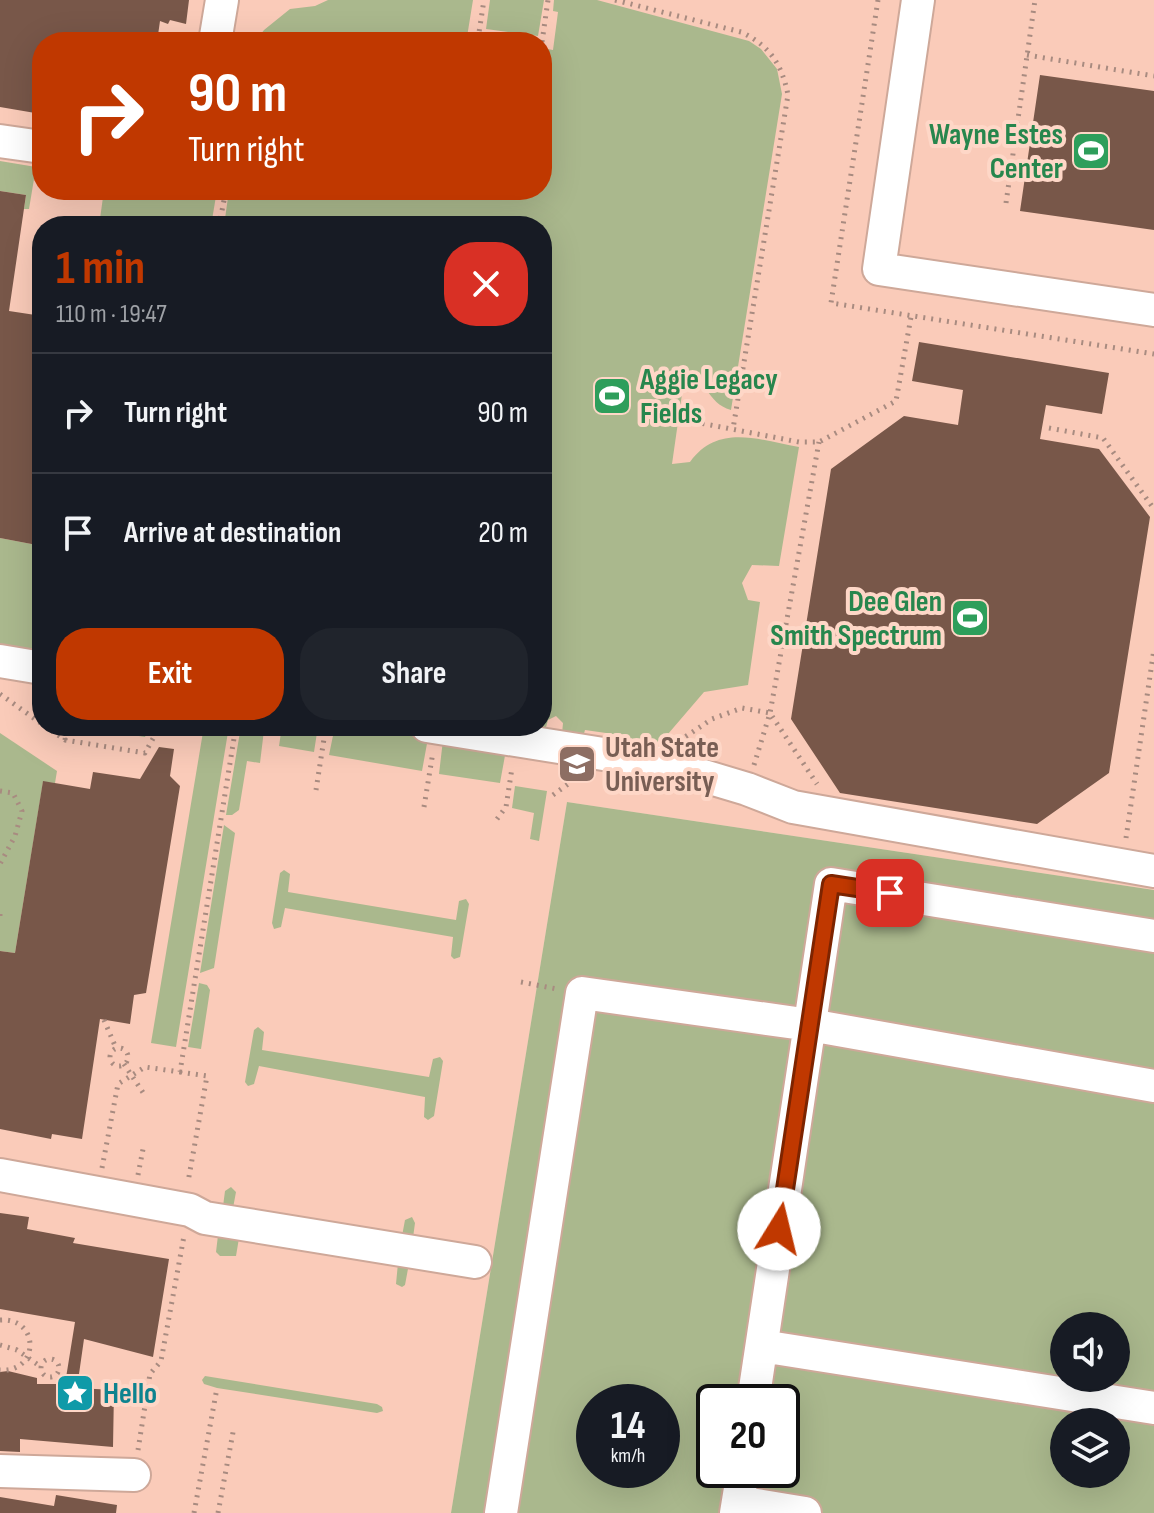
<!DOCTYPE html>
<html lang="en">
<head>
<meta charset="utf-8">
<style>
	body { margin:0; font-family:"Sofia Sans Condensed",sans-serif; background:#20242c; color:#f1f3f6; height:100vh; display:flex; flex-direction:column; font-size:30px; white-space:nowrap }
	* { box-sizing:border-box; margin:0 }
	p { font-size:26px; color:#9ea1a6 }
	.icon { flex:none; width:44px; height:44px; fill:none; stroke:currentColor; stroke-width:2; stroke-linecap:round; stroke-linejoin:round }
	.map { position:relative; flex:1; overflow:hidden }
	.side { position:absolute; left:32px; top:216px; width:520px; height:520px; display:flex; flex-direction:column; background:#171b24; border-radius:32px; box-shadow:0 8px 32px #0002 }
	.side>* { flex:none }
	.banner { position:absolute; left:32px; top:32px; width:520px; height:168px; border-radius:32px; box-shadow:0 8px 32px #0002; background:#c03800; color:#fff; overflow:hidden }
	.fabs { position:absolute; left:1050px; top:1312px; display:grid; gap:16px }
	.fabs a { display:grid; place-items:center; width:80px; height:80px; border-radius:50%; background:#171b24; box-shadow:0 8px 32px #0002; font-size:40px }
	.speed { position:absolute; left:576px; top:1384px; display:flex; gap:16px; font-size:40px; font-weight:700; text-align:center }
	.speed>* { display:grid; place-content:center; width:104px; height:104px; border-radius:50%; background:#171b24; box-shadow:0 8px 32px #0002; line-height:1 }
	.speed small { font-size:20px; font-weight:400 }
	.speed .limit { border:4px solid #111; border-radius:12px; background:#fff; color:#111 }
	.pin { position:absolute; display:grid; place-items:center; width:68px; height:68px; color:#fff; margin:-34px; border-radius:16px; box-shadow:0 4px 12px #0006 }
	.me { position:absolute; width:88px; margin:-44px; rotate:9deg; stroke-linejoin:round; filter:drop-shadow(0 0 6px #0008) }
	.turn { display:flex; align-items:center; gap:28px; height:168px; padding:0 24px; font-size:36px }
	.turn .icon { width:104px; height:104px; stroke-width:2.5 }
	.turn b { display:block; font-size:56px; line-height:68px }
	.round { display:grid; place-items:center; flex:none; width:84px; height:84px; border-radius:32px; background:#20242c }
	.summary { display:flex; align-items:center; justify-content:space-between; height:136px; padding:0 24px }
	h1 { font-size:48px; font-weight:700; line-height:60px; color:#c03800 }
	.cta { display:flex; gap:16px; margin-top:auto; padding:16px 24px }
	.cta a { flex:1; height:92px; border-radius:32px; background:#c03800; color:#fff; font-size:32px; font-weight:700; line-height:92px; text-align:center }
	.cta a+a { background:#20242c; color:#f1f3f6 }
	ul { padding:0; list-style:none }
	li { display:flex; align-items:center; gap:24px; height:120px; padding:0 24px; border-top:2px solid #363941 }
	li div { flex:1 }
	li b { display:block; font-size:30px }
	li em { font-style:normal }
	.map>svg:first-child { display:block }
</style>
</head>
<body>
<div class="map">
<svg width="1154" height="1513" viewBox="0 0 1154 1513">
	<rect width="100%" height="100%" fill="#fed7c7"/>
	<path fill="#facbb9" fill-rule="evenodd" d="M0,0H1154V890L567,802L451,1513H0ZM42,42H542V190H42ZM42,226H542V726H42Z"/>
	<path fill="#aab88d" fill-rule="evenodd" d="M328,0H473L467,37L499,42H265L266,34H261L264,30L290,9L315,6Z
		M490,0H544L538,36L486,29Z
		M554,0H597L749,41L761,49L777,69L782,94L731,410C706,403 708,378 685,373L672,464L690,462C718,423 759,440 799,447L779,566L752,565L742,583L748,600L760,602L748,685L704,692L656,748L626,744L627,736L585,730L583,737L562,734L563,723L556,716L548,720L545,731L512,726H542V226H224L229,190H542V48L553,50L558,12L553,11Z
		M0,161L36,167L29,209H24L26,195L0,191Z
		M104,190H217L211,226H99Z
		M0,538L42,546L34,601L42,603V655L0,649Z
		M77,726H150L145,737Z
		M204,726H229L176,1047L151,1043Z
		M241,726H260L264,730L260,763L247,761L239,810L232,815H226Z
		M282,726H318L314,752L279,746Z
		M335,726L428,738L422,771L329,755Z
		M0,733L57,771L55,783L43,782L15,953L0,951Z
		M443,740L506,750L500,783L439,774Z
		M515,786L547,791L539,841L530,839L534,813L512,808Z
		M567,802L1154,890V1513H451ZM1064,1326H1116V1378H1064ZM594,1402H662V1470H594ZM714,1402H782V1470H714ZM1064,1422H1116V1474H1064Z
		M224,825L235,833L214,968L200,973Z
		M284,870L290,874L288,892L456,920L459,901L466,899L469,904L460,957L454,959L451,956L453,937L285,908L281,927L274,929L272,923L280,873Z
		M199,983L207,985L210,990L201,1049L188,1047Z
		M258,1027L264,1032L262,1050L429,1077L433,1059L440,1057L443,1061L434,1116L428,1120L424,1117L425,1097L259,1066L254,1084L248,1086L245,1082L254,1030Z
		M231,1187L236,1192L233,1208L402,1236L405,1220L412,1217L415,1223L412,1245L222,1214L225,1191Z
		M219,1227L410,1258L405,1285L402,1287L396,1284L398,1263L239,1238L236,1256H220L216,1252Z
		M205,1376L377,1404L382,1407L383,1411L377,1413L217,1388L204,1384L202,1380Z"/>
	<path fill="#785749" d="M0,0H189L186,24L170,20L168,24L160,21L157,42H42L41,114L0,107Z
		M1040,75L1154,91V230L1020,211Z
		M0,191L26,195L9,311L42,316V546L0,538Z
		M919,342L1109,373L1102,414L1046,405L1040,439L1099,449L1150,517L1109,773L1037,824L840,793L791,719L831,469L904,416L958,425L963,390L912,381Z
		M159,747L174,749L170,776L180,786L146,993L134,995L130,1024L100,1019L82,1139L52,1134L51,1139L0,1129V951L15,953L43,781L90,789L93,772L140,779Z
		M0,1213L29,1217L27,1229L75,1238L73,1243L169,1259L153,1357L84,1339L77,1388L114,1390L113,1447L20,1439V1452L0,1451V1372L8,1371L37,1378V1384H65L75,1322L0,1309Z
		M56,1495L117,1505L116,1513H0V1497L54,1506Z"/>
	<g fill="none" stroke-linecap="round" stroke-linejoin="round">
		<g stroke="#cea899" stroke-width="36">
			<path id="minor" d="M918,0L879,269L1154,310
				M215,42L222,0
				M0,141L42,147
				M0,661L42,668
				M427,726L660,763L747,789L793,807L1154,871
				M0,1175L190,1210L205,1218L475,1262
				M762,1346L1154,1408
				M753,1402L831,884L1154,936
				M0,1471L134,1475
				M738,1502L805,1513
				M501,1513L582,993L810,1025L1154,1086
				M736,1513L743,1470"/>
		</g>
		<path stroke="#a88b80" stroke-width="5" stroke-dasharray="2 6" stroke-linecap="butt" d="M615,0L741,32C769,45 782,64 788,95L733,429
			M878,0L831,303L1154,354
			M478,39L484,0
			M542,42L548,0
			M1027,55L1154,76
			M1006,203L1035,0
			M219,226L226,190
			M679,419L799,442H819L896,401L911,317
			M1049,428L1103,438L1154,509
			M0,694L42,724
			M45,726L65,740L145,753L160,726
			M65,740L67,726
			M679,741L712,719L742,708L770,713L817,784
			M754,765L770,713L819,442
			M316,790L326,726
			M0,791L13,793L22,811L15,836L0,864
			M553,795L575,779
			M424,807L433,752
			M497,819L506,807L512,768
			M1126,838L1154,649
			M0,914V922
			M521,982L557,989
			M104,1020L116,1048
			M110 1057a9 9 0 1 1 18 0a9 9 0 1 1-18 0Z
			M124,1064L146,1097
			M180,1072L207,1076L188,1182
			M102,1168L118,1084L145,1067L180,1072L236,726
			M138,1175L144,1144
			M0,1320C40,1317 40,1373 0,1370
			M0,1345L17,1350L41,1367
			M41 1368a9 9 0 1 1 18 0a9 9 0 1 1-18 0Z
			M138,1450L150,1374L161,1361L184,1236
			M194,1513L217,1388
			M218,1513L234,1427"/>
		<use href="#minor" stroke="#fff" stroke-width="32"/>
	</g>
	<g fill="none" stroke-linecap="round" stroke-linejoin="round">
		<g stroke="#7d2400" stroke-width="20">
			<path id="route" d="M779,1229L831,884L890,893"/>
		</g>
		<use href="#route" stroke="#c03800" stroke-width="14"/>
	</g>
	<defs>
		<g id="stadium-square" transform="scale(2)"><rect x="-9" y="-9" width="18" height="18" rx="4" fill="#2e9e5b" stroke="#fed7c7"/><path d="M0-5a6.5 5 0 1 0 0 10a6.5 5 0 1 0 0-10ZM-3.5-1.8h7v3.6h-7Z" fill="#fff"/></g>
		<g id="university-square" transform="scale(2)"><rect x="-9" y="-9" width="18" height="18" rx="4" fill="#8d6e63" stroke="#fed7c7"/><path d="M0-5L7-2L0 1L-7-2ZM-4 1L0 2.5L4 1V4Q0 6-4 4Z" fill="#fff"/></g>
		<g id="sight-square" transform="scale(2)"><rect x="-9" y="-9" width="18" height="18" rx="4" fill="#0f9aa8" stroke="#fed7c7"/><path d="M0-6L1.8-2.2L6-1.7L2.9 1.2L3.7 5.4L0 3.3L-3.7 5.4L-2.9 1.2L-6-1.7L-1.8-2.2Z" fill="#fff"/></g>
	</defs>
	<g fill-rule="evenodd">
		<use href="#stadium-square" x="1091" y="151"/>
		<use href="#stadium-square" x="612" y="396"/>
		<use href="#stadium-square" x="970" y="618"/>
		<use href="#university-square" x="577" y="764"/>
		<use href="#sight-square" x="75" y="1393"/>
	</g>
	<g text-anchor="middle" stroke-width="8" stroke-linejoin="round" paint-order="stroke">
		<g font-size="30" font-weight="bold" fill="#27864d" stroke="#fed7c7" text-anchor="end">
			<text x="1063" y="144">Wayne Estes<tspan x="1063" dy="34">Center</tspan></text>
			<text x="640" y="389" text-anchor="start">Aggie Legacy<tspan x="640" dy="34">Fields</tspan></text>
			<text x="942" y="611">Dee Glen<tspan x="942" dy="34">Smith Spectrum</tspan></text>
		</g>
		<g font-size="30" font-weight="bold" fill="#785e54" stroke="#fed7c7" text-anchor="start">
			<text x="605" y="757">Utah State<tspan x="605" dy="34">University</tspan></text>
		</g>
		<g font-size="30" font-weight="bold" fill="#0d838f" stroke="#fed7c7" text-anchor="start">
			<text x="103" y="1403">Hello</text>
		</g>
	</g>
</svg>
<div class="fabs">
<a><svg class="icon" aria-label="sound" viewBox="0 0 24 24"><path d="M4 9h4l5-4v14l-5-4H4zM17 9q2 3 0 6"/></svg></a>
<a><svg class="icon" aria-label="layers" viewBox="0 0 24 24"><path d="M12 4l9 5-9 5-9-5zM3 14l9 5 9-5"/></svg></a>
</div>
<div class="speed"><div>14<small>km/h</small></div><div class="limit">20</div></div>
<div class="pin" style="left:890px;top:893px;background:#d93025"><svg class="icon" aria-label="arrive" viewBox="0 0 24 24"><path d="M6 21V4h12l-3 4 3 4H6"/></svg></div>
<svg class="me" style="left:779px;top:1229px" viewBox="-20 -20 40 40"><circle r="19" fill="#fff"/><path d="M0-13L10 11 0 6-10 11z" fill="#c03800"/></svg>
<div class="banner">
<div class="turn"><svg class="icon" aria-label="right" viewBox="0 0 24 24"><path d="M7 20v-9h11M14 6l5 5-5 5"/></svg><div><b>90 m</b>Turn right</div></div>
</div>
<section class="side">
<div class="summary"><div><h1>1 min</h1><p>110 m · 19:47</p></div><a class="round" style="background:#d93025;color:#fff"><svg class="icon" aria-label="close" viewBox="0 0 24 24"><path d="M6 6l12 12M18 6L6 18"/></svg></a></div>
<ul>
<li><svg class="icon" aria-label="right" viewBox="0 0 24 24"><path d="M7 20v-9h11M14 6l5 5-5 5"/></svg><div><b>Turn right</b></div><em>90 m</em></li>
<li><svg class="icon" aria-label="arrive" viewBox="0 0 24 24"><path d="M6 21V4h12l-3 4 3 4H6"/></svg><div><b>Arrive at destination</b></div><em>20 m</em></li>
</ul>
<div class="cta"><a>Exit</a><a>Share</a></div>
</section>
</div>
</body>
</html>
